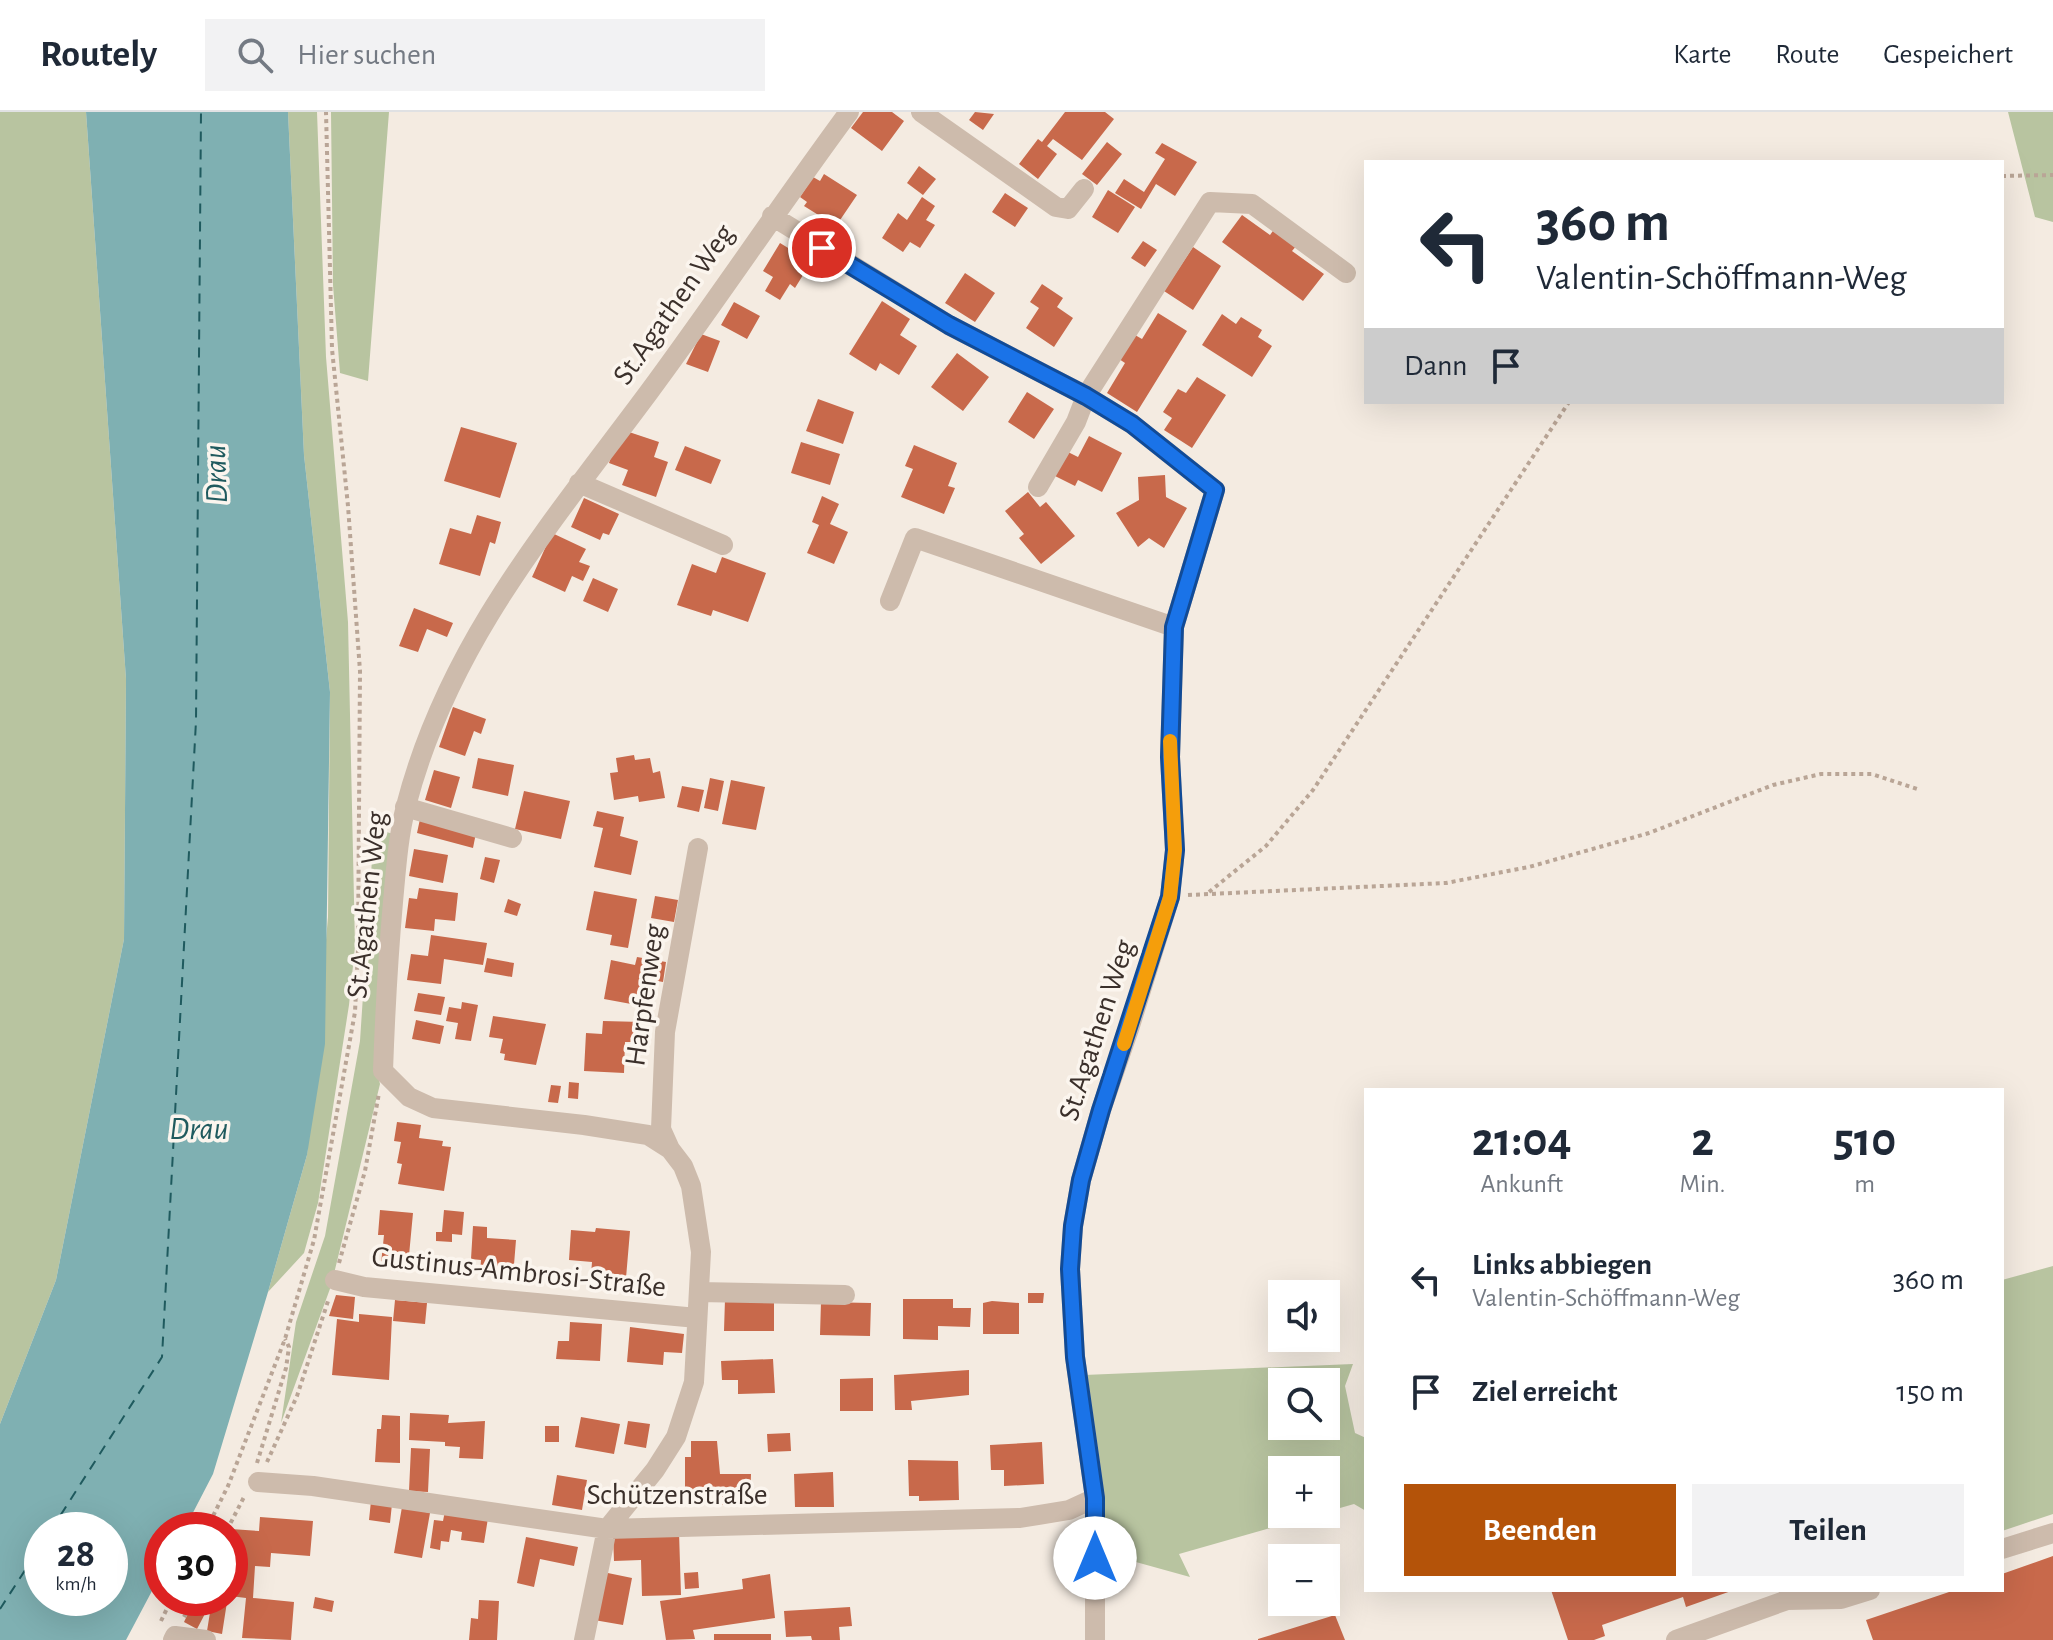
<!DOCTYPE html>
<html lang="de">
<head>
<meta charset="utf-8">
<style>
	body { margin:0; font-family:"Alegreya Sans",sans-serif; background:#f2f2f3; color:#1f2937; height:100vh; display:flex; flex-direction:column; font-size:30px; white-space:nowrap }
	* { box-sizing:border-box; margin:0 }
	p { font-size:26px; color:#747a83 }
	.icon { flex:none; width:44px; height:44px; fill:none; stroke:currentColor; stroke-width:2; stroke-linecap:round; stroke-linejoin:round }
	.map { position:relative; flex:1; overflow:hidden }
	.details { position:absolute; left:1364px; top:976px; width:640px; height:504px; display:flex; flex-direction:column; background:#fff; border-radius:0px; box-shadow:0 8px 32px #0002 }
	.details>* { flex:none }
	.guide { position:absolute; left:1364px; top:48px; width:640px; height:244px; border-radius:0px; box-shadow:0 8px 32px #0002; background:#fff; color:#1f2937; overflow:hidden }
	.tools { position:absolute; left:1268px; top:1168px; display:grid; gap:16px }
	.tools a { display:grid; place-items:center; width:72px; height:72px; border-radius:0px; background:#fff; box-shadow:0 8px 32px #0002; font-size:40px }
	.speed { position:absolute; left:24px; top:1400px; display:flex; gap:16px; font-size:40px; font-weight:700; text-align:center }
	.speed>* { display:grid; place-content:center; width:104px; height:104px; border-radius:50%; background:#fff; box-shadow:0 8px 32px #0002; line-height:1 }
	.speed small { font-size:20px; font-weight:400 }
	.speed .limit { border:12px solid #d22; background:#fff; color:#111 }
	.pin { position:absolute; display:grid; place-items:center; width:68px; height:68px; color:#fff; margin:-34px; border:4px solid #fff; border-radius:50%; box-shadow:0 2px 8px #0007 }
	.me { position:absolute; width:88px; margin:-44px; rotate:0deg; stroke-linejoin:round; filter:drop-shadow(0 0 6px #0008) }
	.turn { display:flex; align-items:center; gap:28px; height:168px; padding:0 40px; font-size:36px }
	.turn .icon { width:104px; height:104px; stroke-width:2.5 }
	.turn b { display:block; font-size:56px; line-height:68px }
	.then { display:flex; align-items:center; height:76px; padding:0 40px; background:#0003; gap:16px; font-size:30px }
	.eta { display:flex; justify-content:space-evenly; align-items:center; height:136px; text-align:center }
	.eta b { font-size:48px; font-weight:700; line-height:56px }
	.cta { display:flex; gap:16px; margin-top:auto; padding:16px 40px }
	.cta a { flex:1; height:92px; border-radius:0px; background:#b45309; color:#fff; font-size:32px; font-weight:700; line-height:92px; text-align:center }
	.cta a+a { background:#f2f2f3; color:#1f2937 }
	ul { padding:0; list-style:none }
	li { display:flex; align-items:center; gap:24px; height:112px; padding:0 40px }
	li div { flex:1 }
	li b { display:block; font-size:30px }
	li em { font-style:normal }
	header { display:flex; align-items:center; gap:48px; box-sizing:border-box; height:112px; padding:0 40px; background:#fff; border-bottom:2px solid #e0e1e3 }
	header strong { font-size:38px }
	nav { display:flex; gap:44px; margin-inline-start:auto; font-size:28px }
	.search { width:560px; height:72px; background:#f2f2f3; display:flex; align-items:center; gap:20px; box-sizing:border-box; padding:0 28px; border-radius:0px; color:#747a83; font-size:30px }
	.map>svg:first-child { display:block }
</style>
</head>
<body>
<header>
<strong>Routely</strong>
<div class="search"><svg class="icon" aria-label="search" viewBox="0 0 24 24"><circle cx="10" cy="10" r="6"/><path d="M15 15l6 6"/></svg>Hier suchen</div>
<nav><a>Karte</a><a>Route</a><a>Gespeichert</a></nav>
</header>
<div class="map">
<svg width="2053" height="1528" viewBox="0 0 2053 1528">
	<rect width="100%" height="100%" fill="#f4ebe1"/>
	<path fill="#b8c4a0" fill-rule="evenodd" d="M0,0H86L126,567L124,827L56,1168L0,1312Z
		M288,0H317L326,245L348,510L355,834L349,893L318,1091L304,1141L268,1180L307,1043L328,805L330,580L304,343Z
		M331,0H389L368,269L340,261L333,173Z
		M2008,0H2053V110L2035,105Z
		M374,717L394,722L376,956L380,972L331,1174L281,1311L296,1210L325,1124L360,929Z
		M2053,1154V1402L2002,1419V1168Z
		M1353,1252L1345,1274L1355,1321L1366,1326V1399L1354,1392L1326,1400V1358H1282V1402H1319L1179,1442L1190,1465L1107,1442L1084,1263ZM1282,1270H1326V1314H1282Z"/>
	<path fill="#7fb0b2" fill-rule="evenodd" d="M86,0H288L304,343L330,580L325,932L307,1043L268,1180L213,1362L184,1418H162V1460L126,1528H0V1312L56,1168L124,827L126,567ZM42,1418H110V1486H42Z"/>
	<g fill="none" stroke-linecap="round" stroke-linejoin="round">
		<path stroke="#1f5a5e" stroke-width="2" stroke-dasharray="10 8" stroke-linecap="butt" d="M51,1418L162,1245L196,609L201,0
			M0,1497L42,1432"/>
	</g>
	<path fill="#c8694b" d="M863,0H892L904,9L882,39L851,16Z
		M975,0L994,2L983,18L969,8Z
		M1065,0H1105L1114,7L1082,48L1053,27L1047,34L1057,42L1038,67L1019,52L1038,27L1042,30Z
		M1107,30L1122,42L1097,73L1082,62Z
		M1162,31L1197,50L1175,84L1156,72L1141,97L1115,81L1124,67L1144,80L1165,47L1155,41Z
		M919,54L936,67L923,83L907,71Z
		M824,62L857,83L836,114L804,94L807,90L800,85L813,65L820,69Z
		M1108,78L1135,95L1118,121L1092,105Z
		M1005,81L1028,96L1015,115L992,100Z
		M922,85L935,94L926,108L935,113L920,136L910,130L903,140L882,126L898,101L907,108Z
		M1242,103L1270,123L1275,116L1297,133L1292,139L1324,162L1303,189L1222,130Z
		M1143,129L1157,138L1145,155L1131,146Z
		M780,131L811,150L795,176L790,172L780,188L765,179L773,165L763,159Z
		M1193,135L1221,154L1193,198L1164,179Z
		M965,161L995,181L975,210L945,191Z
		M1042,172L1063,186L1057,195L1073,206L1054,235L1026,216L1039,196L1030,190Z
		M882,189L910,207L900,223L917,234L899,263L880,251L876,259L849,242Z
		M734,190L760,204L747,227L721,213Z
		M1158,201L1187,219L1137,300L1107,281L1125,251L1119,247L1135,223L1142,227Z
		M1222,202L1236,212L1241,205L1262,218L1258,225L1272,234L1252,265L1202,233Z
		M701,222L720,229L708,260L686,252Z
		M957,241L989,265L963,299L931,275Z
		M1197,265L1226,283L1192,336L1164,318L1172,306L1163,300L1178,277L1186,281Z
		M1027,280L1054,297L1034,327L1008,310Z
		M818,287L854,300L843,332L806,319Z
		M461,315L517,331L500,386L444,369Z
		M626,319L659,330L654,345L668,350L656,385L622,373L628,358L609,351L618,324Z
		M1089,324L1122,341L1102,380L1078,368L1075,374L1055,364L1068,340L1078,345Z
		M801,330L840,342L830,373L791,361Z
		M914,333L957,351L948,374L955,376L944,402L901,385L913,357L905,354Z
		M685,334L721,348L711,372L675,358Z
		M1165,363L1166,385L1187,396L1164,436L1149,426L1138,435L1116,401L1139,388L1138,365Z
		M1028,380L1040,395L1046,390L1075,424L1041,452L1019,426L1024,422L1005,399Z
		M822,384L839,392L830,412L848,420L834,452L807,441L819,413L812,410Z
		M584,386L619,402L609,423L603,421L600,428L571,415Z
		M477,403L501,410L495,432L490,430L480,464L439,452L450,416L471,422Z
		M552,421L586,437L579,450L590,454L583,469L572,464L565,480L532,465Z
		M722,445L766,461L748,510L713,498L711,504L677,493L692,452L716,461Z
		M593,466L618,477L608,500L583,489Z
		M414,496L453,511L447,525L427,517L418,540L399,534Z
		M453,595L486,607L481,622L474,619L465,644L439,635Z
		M634,643L635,648L650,646L653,661L660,659L665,686L639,690L638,684L614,688L610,661L618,660L616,646Z
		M478,646L514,653L508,684L472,676Z
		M434,658L460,665L451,696L425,688Z
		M710,666L724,669L718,699L704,696Z
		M731,668L765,675L756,718L722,712Z
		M682,674L704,678L699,700L677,695Z
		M524,679L570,689L561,727L515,717Z
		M597,699L624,705L620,724L638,729L631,763L594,755L603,716L593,714Z
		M420,707L476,721L473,736L417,721Z
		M414,737L448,743L443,771L409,764Z
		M485,745L500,748L494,771L480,767Z
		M419,776L458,781L455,809L435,807L434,819L405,816L409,786L417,787Z
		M594,779L637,787L628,836L610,833L612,823L586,818Z
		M655,784L678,788L674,810L651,806Z
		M508,787L521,792L517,804L504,800Z
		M431,823L487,831L483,853L444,847L441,872L407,868L411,842L428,844Z
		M637,845L666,850L663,870L647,867L642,894L604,887L611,848L635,853Z
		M487,846L514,851L512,865L484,860Z
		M418,881L445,885L441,903L414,899Z
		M462,890L478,893L471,929L455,927L458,911L446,909L449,895L461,897Z
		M493,904L546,912L536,953L504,948L505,942L500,941L503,927L489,925Z
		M416,908L444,914L440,932L412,927Z
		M603,909L642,910L641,930H625L624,961L584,959L586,921L602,922Z
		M569,970L579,971L578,987L568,986Z
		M551,973L561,974L558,991L548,990Z
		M397,1010L421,1013L419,1026L443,1029L442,1034L451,1035L444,1079L398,1072L402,1052L397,1051L401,1030L394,1029Z
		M380,1098L413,1101L408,1154L381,1152L384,1123H378Z
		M444,1098L464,1100L462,1123L452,1122V1130L436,1129V1120H442Z
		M473,1114L487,1115V1126L516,1128L513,1165L480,1162L481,1148L471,1147Z
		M596,1116L630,1119L626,1166L591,1163L592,1150L569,1148L571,1118L595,1120Z
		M1028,1181H1044L1043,1191H1028Z
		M336,1183L355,1185L353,1207L329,1204Z
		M725,1187H774V1219H724Z
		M903,1187H953V1196H971L970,1215L938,1214V1228L903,1227Z
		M395,1188L427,1191L425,1212L393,1209Z
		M992,1189L1019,1191V1222H983V1191Z
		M821,1190L871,1191L870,1224L820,1223Z
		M359,1202L392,1205L389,1268L332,1263L337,1207L359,1210Z
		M570,1210L602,1212L600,1249L556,1247L558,1229H569Z
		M630,1215L684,1222L682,1241L664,1240L663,1253L627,1250Z
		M773,1247L775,1281L738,1282V1268H722L721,1249Z
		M969,1258V1283L911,1289L912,1298H895L894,1263Z
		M873,1266V1299H840V1267Z
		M410,1301L449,1303L448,1311L485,1309L483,1347L459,1346L460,1335L445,1334V1330L409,1328Z
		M382,1303L400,1304V1351L375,1350L377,1317H381Z
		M581,1305L620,1312L614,1342L575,1335Z
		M628,1309L650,1312L646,1336L624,1332Z
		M545,1314H559V1330H545Z
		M790,1321L791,1339L768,1340L767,1322Z
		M691,1329H717L720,1362H751L750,1392L715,1393V1378H685V1345H691Z
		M1042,1330L1044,1372L1004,1374V1358H991L990,1333Z
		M411,1336L430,1337L428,1380L409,1379Z
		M908,1348L958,1349L959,1388L919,1389V1384H909Z
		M833,1360L834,1395H795L794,1362Z
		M557,1363L587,1368L582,1398L552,1393Z
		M371,1389L392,1392L390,1411L369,1408Z
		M402,1395L430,1401L422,1446L394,1441Z
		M445,1399L488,1406L484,1431L461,1428L462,1420L451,1418L449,1430L441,1429L440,1438L430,1436L434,1408L443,1409Z
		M260,1405L313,1409L310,1444L271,1441L270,1455L255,1454L253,1486L294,1490L291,1528L242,1526L246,1486L230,1484L231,1417L259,1419Z
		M679,1420L681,1483L642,1484L641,1448L614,1449L613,1422Z
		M526,1425L578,1435L574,1454L540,1447L534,1475L517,1471Z
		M2053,1444V1528H1873L1866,1508L1955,1478H2002V1462Z
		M603,1460L632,1466L623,1513L594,1508Z
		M698,1460L699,1476L685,1477L684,1461Z
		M770,1462L775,1506L693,1518L695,1527L666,1528L660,1489L743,1477L742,1467Z
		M1551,1478H1734L1686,1495L1683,1485L1602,1513L1605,1524L1594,1528H1568Z
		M315,1485L334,1489L332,1500L313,1496Z
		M212,1488L227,1490L222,1522L207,1519Z
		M479,1488L499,1489L497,1528H469L471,1506L478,1507Z
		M194,1489L208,1496L197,1517L184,1510Z
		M850,1495L852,1514L839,1515L840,1528H812L811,1524L786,1525L784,1499Z
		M1335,1503L1345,1528H1258V1527Z
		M714,1522H771V1528H714Z"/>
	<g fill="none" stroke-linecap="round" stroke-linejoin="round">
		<path stroke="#b9a596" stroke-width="4" stroke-dasharray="4 4" stroke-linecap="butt" d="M2002,64L2053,63
			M1209,780L1266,734L1313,678L1569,290
			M1188,783L1446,771L1529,755L1649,721L1773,673L1821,662H1872L1917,677
			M339,1151L365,1059L379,981
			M267,1350L297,1284L329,1186
			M257,1351L286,1256L289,1235L285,1227
			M206,1418L228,1374L285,1227L314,1128L355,900L358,839L360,559L348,394L332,237L326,0
			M227,1418L245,1383
			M184,1505L194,1486
			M161,1509L172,1486"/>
		<path stroke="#cdbbac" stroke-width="20" d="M921,0L1056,95L1068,97L1084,77
			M772,104L949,213L1086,284L1132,312L1215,378L1174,515L1170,645L1175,738L1170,785L1129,917L1101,998L1081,1068L1073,1114L1070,1157L1075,1245L1095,1386V1528
			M579,371L723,433
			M1038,375L1076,310L1086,284L1210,90L1252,92L1346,161
			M890,489L915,426L1174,515
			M405,695L512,726
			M670,1037L661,1017L665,920L698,736
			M335,1168L364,1175L697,1206
			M699,1180L845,1183
			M258,1370L313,1374L607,1417L1020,1406L1069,1398L1095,1386
			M2002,1437L2053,1421
			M173,1528L175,1524L206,1528
			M584,1528L607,1417L655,1358L676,1325L694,1270L701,1140L691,1074L683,1054L670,1037L648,1023L584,1013L433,996L409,985L383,959C385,902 388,846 393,790C396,758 398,725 406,694C448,531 551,412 649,280C717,188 781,92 849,0
			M1676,1528L1787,1488L1841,1487L1870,1478"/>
	</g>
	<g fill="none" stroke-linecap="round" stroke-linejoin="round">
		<g stroke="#114b97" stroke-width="20">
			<path id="route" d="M822,136L949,213L1086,284L1132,312L1215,378L1174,515L1170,645L1175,738L1170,785L1101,998L1081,1068L1073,1114L1070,1157L1075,1245L1095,1386V1446"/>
		</g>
		<use href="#route" stroke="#1a73e8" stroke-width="14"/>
		<path stroke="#f59e0b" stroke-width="14" d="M1124,932L1170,785L1175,738L1170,629"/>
	</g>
	<g text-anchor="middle" stroke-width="7" stroke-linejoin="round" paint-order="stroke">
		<g font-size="30" fill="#3b302b" stroke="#fbf5ee">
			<text transform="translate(673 192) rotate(-55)" y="10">St.Agathen Weg</text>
			<text transform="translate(366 793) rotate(-84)" y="10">St.Agathen Weg</text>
			<text transform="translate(644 883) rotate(-82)" y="10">Harpfenweg</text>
			<text transform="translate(1096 918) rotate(-72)" y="10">St.Agathen Weg</text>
			<text transform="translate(519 1159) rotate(6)" y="10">Gustinus-Ambrosi-Straße</text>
			<text x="677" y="1392">Schützenstraße</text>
		</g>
		<g font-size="32" font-style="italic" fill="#1f5a5e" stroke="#fbf5ee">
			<text transform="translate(215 362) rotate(-92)" y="11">Drau</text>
			<text x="199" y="1027">Drau</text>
		</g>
	</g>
</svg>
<div class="tools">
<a><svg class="icon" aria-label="sound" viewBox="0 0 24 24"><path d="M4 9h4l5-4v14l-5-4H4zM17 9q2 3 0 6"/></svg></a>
<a><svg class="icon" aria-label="search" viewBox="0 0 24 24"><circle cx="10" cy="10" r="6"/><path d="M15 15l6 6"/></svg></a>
<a>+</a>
<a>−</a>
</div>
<div class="speed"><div>28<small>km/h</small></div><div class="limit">30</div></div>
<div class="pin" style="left:822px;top:136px;background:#d93025"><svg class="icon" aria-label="arrive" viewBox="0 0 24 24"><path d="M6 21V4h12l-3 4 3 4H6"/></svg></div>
<svg class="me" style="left:1095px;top:1446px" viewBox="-20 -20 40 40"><circle r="19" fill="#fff"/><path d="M0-13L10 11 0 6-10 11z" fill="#1a73e8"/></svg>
<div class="guide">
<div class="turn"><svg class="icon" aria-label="left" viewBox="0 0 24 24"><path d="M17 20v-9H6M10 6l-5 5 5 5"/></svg><div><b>360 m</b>Valentin-Schöffmann-Weg</div></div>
<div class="then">Dann<svg class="icon" aria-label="arrive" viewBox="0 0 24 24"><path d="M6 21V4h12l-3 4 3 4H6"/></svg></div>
</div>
<section class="details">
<div class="eta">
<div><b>21:04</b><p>Ankunft</p></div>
<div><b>2</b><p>Min.</p></div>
<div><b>510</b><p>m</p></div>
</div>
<ul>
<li><svg class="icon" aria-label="left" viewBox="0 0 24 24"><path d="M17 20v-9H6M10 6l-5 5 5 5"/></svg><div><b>Links abbiegen</b><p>Valentin-Schöffmann-Weg</p></div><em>360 m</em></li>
<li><svg class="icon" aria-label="arrive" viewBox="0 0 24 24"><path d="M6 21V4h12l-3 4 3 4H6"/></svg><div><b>Ziel erreicht</b></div><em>150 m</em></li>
</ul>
<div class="cta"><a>Beenden</a><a>Teilen</a></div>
</section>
</div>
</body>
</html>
